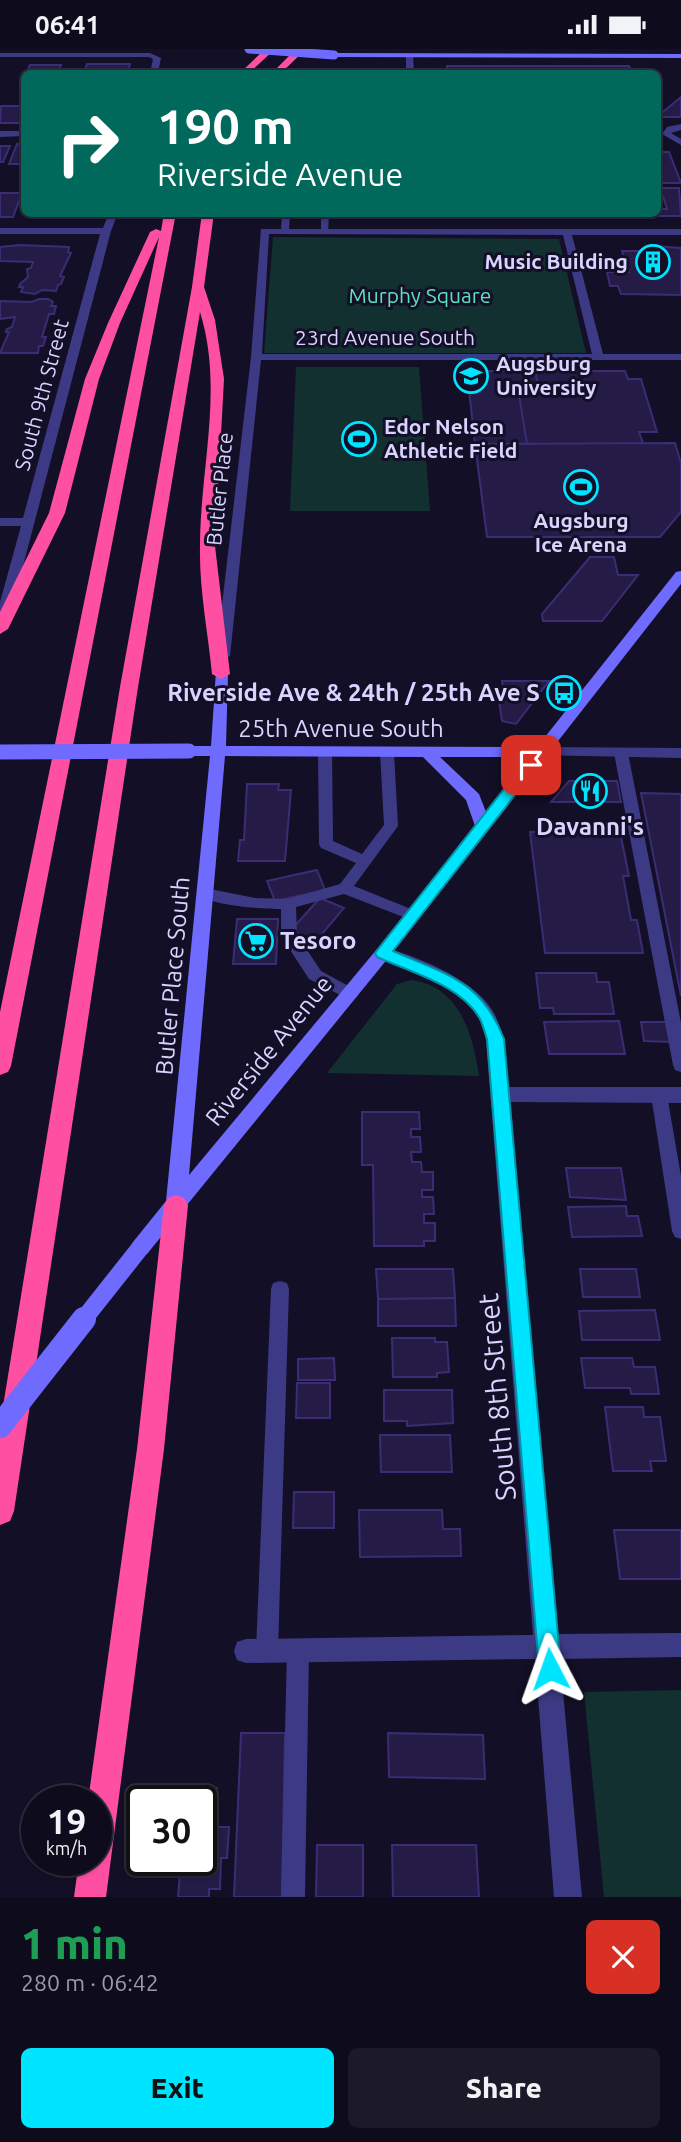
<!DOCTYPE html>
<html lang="en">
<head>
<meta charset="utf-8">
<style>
	body { margin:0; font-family:Ubuntu,sans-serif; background:#1c1929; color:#f1f3f6; height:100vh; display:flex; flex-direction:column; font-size:26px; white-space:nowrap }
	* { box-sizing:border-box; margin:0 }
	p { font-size:23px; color:#9b9ba3 }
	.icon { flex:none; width:38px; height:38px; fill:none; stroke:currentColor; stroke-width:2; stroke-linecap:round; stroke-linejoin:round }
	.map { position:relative; height:1848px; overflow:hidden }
	.sheet { display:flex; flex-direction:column; background:#0e0b1c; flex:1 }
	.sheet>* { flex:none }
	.guide { position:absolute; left:21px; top:21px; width:640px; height:147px; border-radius:10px; box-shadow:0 2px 5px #0004,0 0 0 2px #2e2b3b; background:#00695c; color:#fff; overflow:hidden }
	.speed { position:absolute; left:21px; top:1736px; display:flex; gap:14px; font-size:35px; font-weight:700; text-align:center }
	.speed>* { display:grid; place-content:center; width:91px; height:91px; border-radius:50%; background:#0e0b1c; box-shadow:0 2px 5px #0004,0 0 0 2px #2e2b3b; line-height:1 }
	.speed small { font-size:18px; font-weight:400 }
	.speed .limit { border:4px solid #111; border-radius:10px; background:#fff; color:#111 }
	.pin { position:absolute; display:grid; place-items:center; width:60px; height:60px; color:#fff; margin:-30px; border-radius:14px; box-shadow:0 4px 10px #0006 }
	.me { position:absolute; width:77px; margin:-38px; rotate:356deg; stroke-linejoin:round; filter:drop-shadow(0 0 5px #0008) }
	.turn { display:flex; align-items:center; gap:24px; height:147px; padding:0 21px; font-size:32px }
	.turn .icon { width:91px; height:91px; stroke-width:2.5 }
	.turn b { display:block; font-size:49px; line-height:60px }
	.round { display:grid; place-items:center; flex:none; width:74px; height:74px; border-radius:10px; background:#1c1929 }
	.summary { display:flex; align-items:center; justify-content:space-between; height:119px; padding:0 21px }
	h1 { font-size:42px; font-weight:800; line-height:52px; color:#1e9e55 }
	.primary-button { display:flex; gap:14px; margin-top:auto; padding:14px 21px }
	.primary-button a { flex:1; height:80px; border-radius:10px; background:#00e5ff; color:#111; font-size:28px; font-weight:800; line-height:80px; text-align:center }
	.primary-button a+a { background:#1c1929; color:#f1f3f6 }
	.status { display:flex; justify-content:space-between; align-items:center; height:49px; padding:0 35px; background:#0e0b1c; direction:ltr }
	.status svg { height:19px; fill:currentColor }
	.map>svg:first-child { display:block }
</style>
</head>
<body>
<div class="status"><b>06:41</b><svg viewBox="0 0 49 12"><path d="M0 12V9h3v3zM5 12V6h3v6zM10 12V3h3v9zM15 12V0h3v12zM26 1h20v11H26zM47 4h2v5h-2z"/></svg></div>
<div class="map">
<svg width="681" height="1848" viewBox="0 0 681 1848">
	<rect width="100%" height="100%" fill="#130f26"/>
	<path fill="#12302f" d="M273,188L559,190L586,304H264Z
		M296,318H419L430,462H290Z
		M411,931C460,937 473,986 479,1027L327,1024L397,935Z
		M681,1641V1848H604L584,1643Z"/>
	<path fill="#241b47" stroke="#3b2d73" stroke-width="2" d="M87,15H130L127,24H84Z
		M30,16H61L57,24H26Z
		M447,17H629L632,23L437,24L447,22Z
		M681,48V68H658V67Z
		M1,57H24V74H0Z
		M17,95H24V115H9Z
		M0,97H10L3,113H0Z
		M658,103H669L681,134H658Z
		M658,139H679L681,167H597L596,164H658V160H667L663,147L658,146Z
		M0,144H22L13,168H0Z
		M76,164L75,168H31L35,164Z
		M454,164H546V167H454Z
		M20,196L69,198L68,203L71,204L60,227L64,228L61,235L58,236L56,242L42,241L35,245L21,243L23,238H19L20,235L28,228L27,220L31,219L33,213L0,212V198Z
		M654,197L681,199V246L621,245L618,237H610L607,223H629L622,202H655Z
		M39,250H48L53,253L51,257H56L54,265H49L42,288H46L43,297H39L38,304H0L9,283H6L7,280L12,278L15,268L0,270V252L32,253Z
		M467,322H535L539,340H518L527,395H475Z
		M535,322H625L628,330H641L657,383H639L643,394L527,395L518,340H539Z
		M675,394L681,414V463L660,488H487L475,395Z
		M590,508H614L618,526H638L602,572H543L542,565Z
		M502,632H549L516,675L502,672L499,651H505Z
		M569,732H617L621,753H551Z
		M247,735H279L278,741H291L285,812H238L240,791H244Z
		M641,744L681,745V947Z
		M530,783H620L629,827H623L631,871H637L643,904H545Z
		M317,821L325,841L275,852L267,832Z
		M320,849L344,859L316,892L291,881Z
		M237,870H278L276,915H233Z
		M536,924H596L597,933H609L614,965H554L553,959H540Z
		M619,972L625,1005H549L544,973Z
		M641,973H667L670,993L644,992Z
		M362,1063H419L420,1080H411V1088H420L421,1103H411L412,1113H421L422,1123H433V1141H422V1148H433L434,1165H424V1174H435V1192H424V1197H374L373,1116H362Z
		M566,1119H621L626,1151L570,1148Z
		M626,1157L627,1167H638L642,1187L572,1188L568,1158Z
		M376,1220H453L455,1249L378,1250Z
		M580,1220H636L640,1248H583Z
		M455,1249L456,1277H378V1250Z
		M655,1261L660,1291H582L579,1262Z
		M392,1289H435V1293H447L449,1323L437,1324V1328H393Z
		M334,1309L335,1331H298V1310Z
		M581,1309H632L634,1318H655L659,1345H631L630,1339H585Z
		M297,1334H330V1369H296Z
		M384,1341H452L453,1374L407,1377V1372H384Z
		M605,1358H643L644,1368H660L666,1412H650L652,1422H613Z
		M380,1386H450L452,1423H381Z
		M294,1443H334V1479H293Z
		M359,1461H442L443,1480H460L461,1507L360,1508Z
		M614,1481H681V1530H620Z
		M241,1684H285L282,1848H234Z
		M388,1684L483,1686L485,1730L389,1728Z
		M185,1739H217L215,1778H229L227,1809H221L220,1840H209V1848H178L181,1811H201V1752H184Z
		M317,1796H363V1848H316Z
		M392,1796H476L479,1848H393Z"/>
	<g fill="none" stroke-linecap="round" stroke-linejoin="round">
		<path fill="#3d3a85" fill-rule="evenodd" d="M282,164H290L289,182L285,185L281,182Z
			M321,164H329L328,184L321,182Z
			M325,699L332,703L333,792L362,805L384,776L380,703L387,699L394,703L398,777L354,837L416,862L419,866L411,871L344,845L296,858L297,886L321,922L356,941L358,945L356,949L350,951L309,930L281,887V860C263,860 208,857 198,844L205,839L255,849L288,850L340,835L356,814L321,799L319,795L318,703Z
			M621,700L628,704L681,974V1023L675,1021L673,1016L614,704Z
			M659,1039L665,1041L667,1046L681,1127V1190L675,1188L672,1182L651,1046L653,1041Z
			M280,1232L287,1234L289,1240L278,1601L275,1609L267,1612L259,1609L256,1601L271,1240L273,1234Z
			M298,1590L306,1593L309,1601L305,1848H281L287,1601L290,1593Z"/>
		<path fill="#3d3a85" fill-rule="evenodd" d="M0,4H150L161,9L158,24H150L153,10L149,8H0Z
			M406,4L413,6L414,24H406Z
			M681,75V81L671,84L681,90V96L662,85L667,78Z
			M0,82H24V87L0,88Z
			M109,164H118L111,182L7,578L0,582V553L21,477H0V469H23L100,185H0V179H103Z
			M261,180H681V186H572L603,305H681V311H261L230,607L223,611L218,610L216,607L251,308ZM269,185L563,186L592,305H262Z
			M541,698L681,699V709L536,706L533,703Z
			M383,898C419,908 480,932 496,968C506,990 506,1014 508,1038H681V1054L510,1053L558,1585L681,1584V1608L560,1610L582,1848H554L535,1610L246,1614L237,1611L234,1602L237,1593L246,1590L533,1586L486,991C484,984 483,976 479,970C462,936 409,923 377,908L374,904L377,900Z"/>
		<path fill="#6f6bff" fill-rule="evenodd" d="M334,4L681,5V9L331,8Z
			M681,522V535L389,908L147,1205L140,1208L133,1205L130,1199L133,1193L166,1152L210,707H189L181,702L189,697H211L216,622L221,621L228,625L226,697L537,698L676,523ZM225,707L423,708L466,751L475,777L377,900L189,1126ZM440,708H529L486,763L479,745Z"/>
		<path fill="#ff4fa3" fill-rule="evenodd" d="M265,0H275L249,24H240Z
			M296,0H306L281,24H272Z
			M164,164H176L11,1017L8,1023L0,1026V963L159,188L120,274L99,330L65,464L8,580L0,585V563L49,464L85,330L108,274L150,183L156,180L161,182Z
			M202,164H214L204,238L215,271L224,330L215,497L230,625L221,630L212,625C208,583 199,540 200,497C200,419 224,340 200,263L138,638L14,1462L10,1472L0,1476V1376L120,638L192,238Z
			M176,1146L184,1149L188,1156L164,1400L106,1848H74L79,1811H96V1752H88L137,1400L164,1156L168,1149Z"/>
		<path stroke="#6f6bff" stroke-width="9" d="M249,0L334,6"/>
		<path stroke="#6f6bff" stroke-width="15" d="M0,703L189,702"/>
		<path stroke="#6f6bff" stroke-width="18" d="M83,1271L140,1199"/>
		<path stroke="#6f6bff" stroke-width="24" d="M0,1377L84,1270"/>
	</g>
	<path fill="#00e5ff" stroke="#0095a6" stroke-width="2" d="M531,711L538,716L536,719L393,902C447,926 481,931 504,990L561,1620L558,1628L550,1631L542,1628L539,1620L487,990C485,984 483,976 480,970C461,936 410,923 377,908L375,904L526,712Z"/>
	<defs>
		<g id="building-ring" transform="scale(1.75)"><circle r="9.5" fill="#130f26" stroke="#00e5ff" stroke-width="1.5"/><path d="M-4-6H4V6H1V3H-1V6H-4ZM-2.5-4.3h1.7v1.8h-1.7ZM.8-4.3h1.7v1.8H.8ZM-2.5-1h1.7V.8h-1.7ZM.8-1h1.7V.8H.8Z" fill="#00e5ff"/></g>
		<g id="university-ring" transform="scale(1.75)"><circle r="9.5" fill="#130f26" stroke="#00e5ff" stroke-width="1.5"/><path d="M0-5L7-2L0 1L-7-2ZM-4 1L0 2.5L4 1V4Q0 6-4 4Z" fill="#00e5ff"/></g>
		<g id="stadium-ring" transform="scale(1.75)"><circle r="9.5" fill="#130f26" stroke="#00e5ff" stroke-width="1.5"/><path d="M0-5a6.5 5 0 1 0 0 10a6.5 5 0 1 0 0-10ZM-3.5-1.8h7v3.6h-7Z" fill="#00e5ff"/></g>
		<g id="bus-ring" transform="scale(1.75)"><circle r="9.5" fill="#130f26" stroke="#00e5ff" stroke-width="1.5"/><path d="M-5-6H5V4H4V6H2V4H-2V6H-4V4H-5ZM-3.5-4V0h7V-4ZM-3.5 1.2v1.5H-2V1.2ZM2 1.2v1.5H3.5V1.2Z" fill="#00e5ff"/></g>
		<g id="restaurant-ring" transform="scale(1.75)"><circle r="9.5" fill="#130f26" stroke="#00e5ff" stroke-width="1.5"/><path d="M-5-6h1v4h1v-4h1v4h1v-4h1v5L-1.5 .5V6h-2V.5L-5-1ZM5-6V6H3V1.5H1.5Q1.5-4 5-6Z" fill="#00e5ff"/></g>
		<g id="supermarket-ring" transform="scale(1.75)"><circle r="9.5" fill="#130f26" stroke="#00e5ff" stroke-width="1.5"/><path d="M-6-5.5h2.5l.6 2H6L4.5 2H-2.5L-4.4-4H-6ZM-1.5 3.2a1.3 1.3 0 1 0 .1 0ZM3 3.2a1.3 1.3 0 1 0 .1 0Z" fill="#00e5ff"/></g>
	</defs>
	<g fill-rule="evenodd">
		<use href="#building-ring" x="653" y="213"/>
		<use href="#university-ring" x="471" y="327"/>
		<use href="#stadium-ring" x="359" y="390"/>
		<use href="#stadium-ring" x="581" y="438"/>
		<use href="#bus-ring" x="564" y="644"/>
		<use href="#restaurant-ring" x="590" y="742"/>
		<use href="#supermarket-ring" x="256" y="892"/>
	</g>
	<g text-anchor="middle" stroke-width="6" stroke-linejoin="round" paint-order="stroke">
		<g font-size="21" font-weight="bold" fill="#d9d4ff" stroke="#130f26" text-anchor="start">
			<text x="628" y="220" text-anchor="end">Music Building</text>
			<text x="496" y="322">Augsburg<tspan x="496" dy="24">University</tspan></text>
			<text x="384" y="385">Edor Nelson<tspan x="384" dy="24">Athletic Field</tspan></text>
			<text x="581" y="479" text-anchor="middle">Augsburg<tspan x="581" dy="24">Ice Arena</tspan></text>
		</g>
		<g font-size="21" fill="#5fe0c0" stroke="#130f26">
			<text x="420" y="254">Murphy Square</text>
		</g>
		<g font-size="21" fill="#d9d4ff" stroke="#130f26">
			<text x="385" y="296">23rd Avenue South</text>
			<text transform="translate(42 346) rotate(-75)" y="7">South 9th Street</text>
			<text transform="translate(220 440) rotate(-84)" y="7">Butler Place</text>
		</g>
		<g font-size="24" font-weight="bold" fill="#d9d4ff" stroke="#130f26" text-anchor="end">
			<text x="540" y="652">Riverside Ave &amp; 24th / 25th Ave S</text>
			<text x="590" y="786" text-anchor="middle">Davanni's</text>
			<text x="280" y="900" text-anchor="start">Tesoro</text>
		</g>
		<g font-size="24" fill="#d9d4ff" stroke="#130f26">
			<text x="341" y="688">25th Avenue South</text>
			<text transform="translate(173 927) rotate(-85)" y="8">Butler Place South</text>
			<text transform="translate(269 1002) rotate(-51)" y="8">Riverside Avenue</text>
		</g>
		<g font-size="28" fill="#d9d4ff" stroke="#130f26">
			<text transform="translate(497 1348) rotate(-95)" y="10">South 8th Street</text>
		</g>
	</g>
</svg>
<div class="speed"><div>19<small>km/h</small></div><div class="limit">30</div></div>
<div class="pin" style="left:531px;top:716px;background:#d93025"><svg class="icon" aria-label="arrive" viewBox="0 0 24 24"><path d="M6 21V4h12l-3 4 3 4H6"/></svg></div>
<svg class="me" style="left:550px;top:1620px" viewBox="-20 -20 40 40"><path d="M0-17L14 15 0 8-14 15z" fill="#00e5ff" stroke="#fff" stroke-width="4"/></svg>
<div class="guide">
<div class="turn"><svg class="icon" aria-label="right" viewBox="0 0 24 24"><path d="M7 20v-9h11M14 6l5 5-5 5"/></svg><div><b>190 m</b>Riverside Avenue</div></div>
</div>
</div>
<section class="sheet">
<div class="summary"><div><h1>1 min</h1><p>280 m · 06:42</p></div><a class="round" style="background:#d93025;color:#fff"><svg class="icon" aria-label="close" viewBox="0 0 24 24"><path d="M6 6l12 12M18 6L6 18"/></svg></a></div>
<div class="primary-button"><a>Exit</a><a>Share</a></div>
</section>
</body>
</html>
